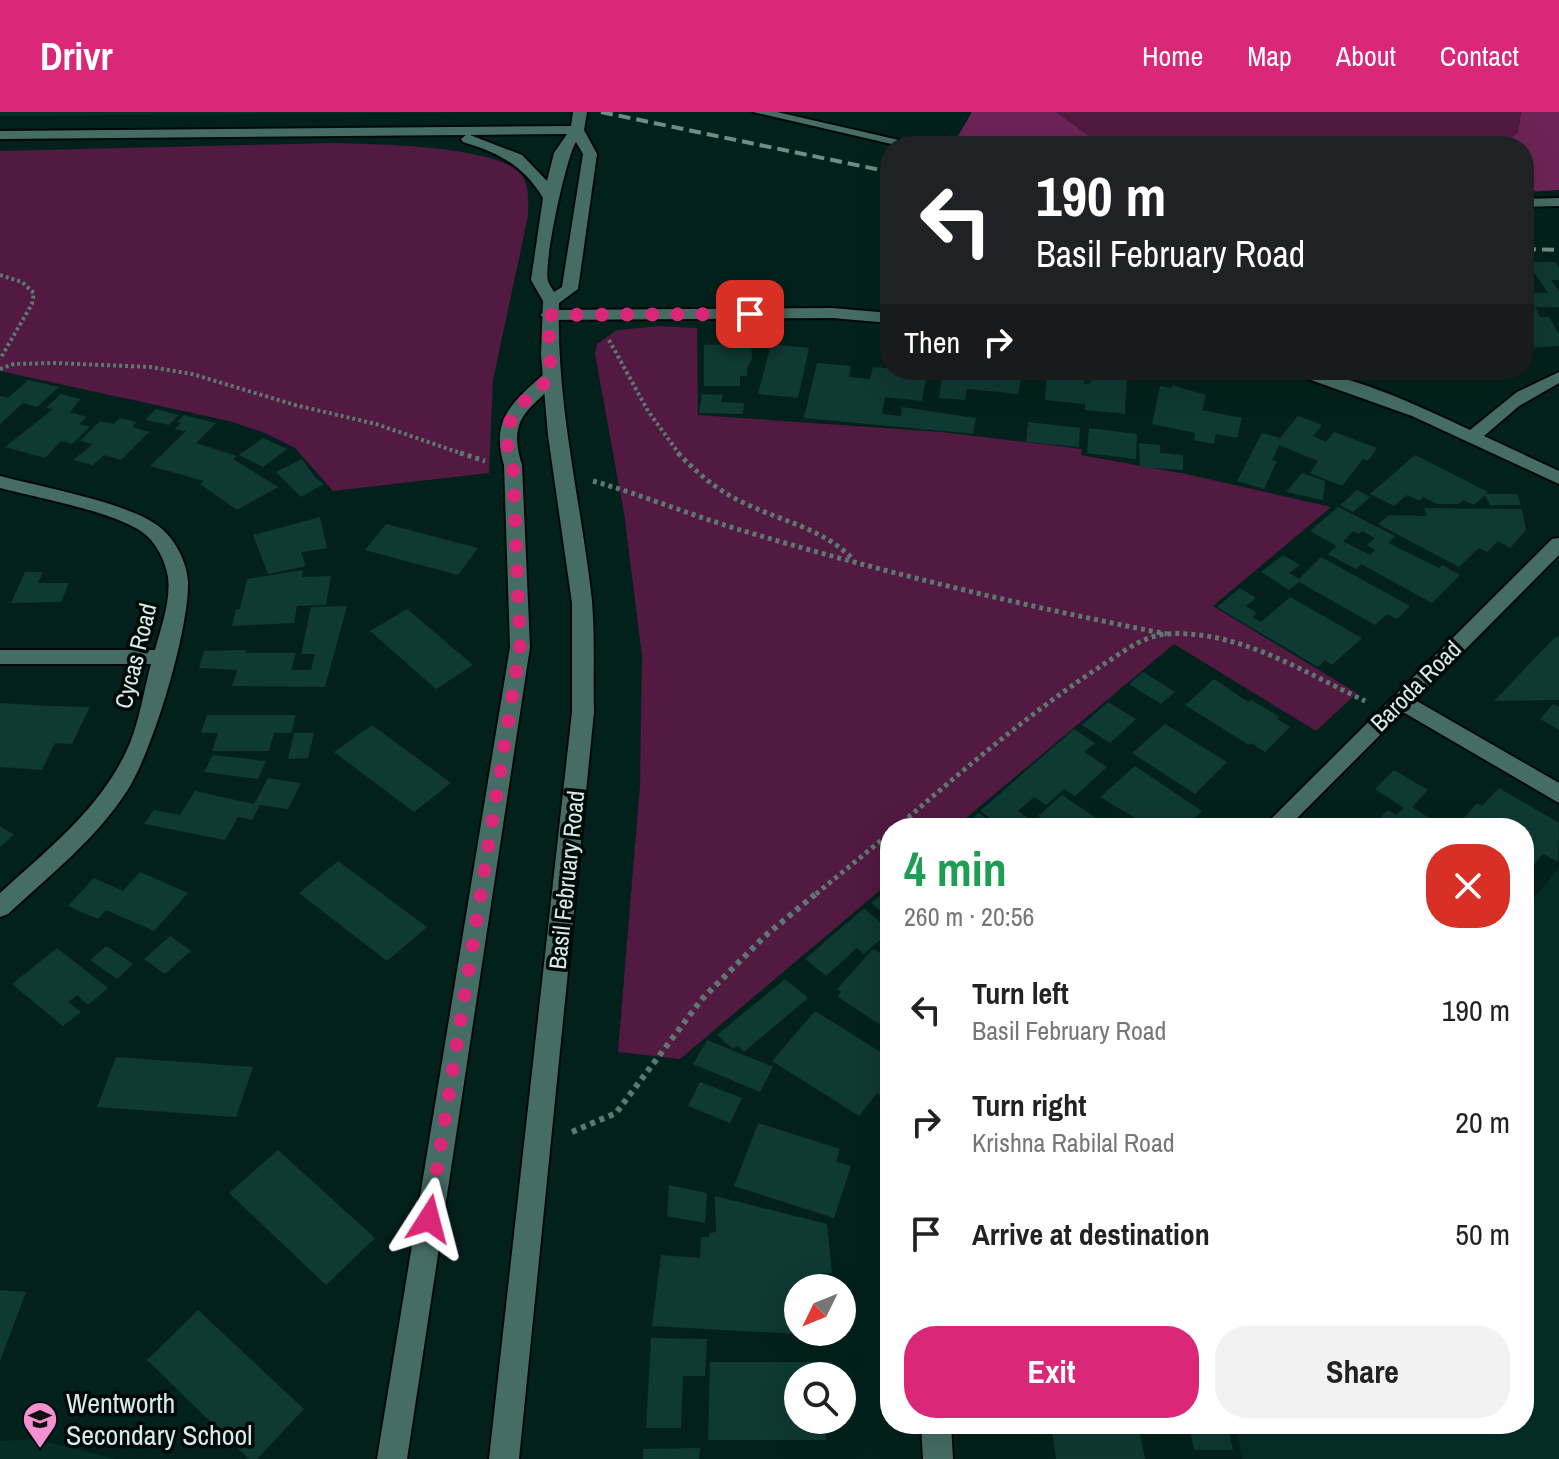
<!DOCTYPE html>
<html lang="en">
<head>
<meta charset="utf-8">
<style>
	body { margin:0; font-family:"Archivo Narrow",sans-serif; background:#f2f2f2; color:#222; height:100vh; display:flex; flex-direction:column; font-size:30px; white-space:nowrap }
	* { box-sizing:border-box; margin:0 }
	p { font-size:26px; color:#767676 }
	.icon { flex:none; width:44px; height:44px; fill:none; stroke:currentColor; stroke-width:2; stroke-linecap:round; stroke-linejoin:round }
	.map { position:relative; flex:1; overflow:hidden }
	.panel { position:absolute; left:880px; top:706px; width:654px; height:616px; display:flex; flex-direction:column; background:#fff; border-radius:32px; box-shadow:0 8px 32px #0002 }
	.panel>* { flex:none }
	.guide { position:absolute; left:880px; top:24px; width:654px; height:244px; border-radius:32px; box-shadow:0 8px 32px #0002; background:#202124; color:#fff; overflow:hidden }
	.needle { width:52px; rotate:227deg }
	.buttons { position:absolute; left:784px; top:1162px; display:grid; gap:16px }
	.buttons a { display:grid; place-items:center; width:72px; height:72px; border-radius:50%; background:#fff; box-shadow:0 8px 32px #0002; font-size:40px }
	.pin { position:absolute; display:grid; place-items:center; width:68px; height:68px; color:#fff; margin:-34px; border-radius:16px; box-shadow:0 4px 12px #0006 }
	.me { position:absolute; width:88px; margin:-44px; rotate:9deg; stroke-linejoin:round; filter:drop-shadow(0 0 6px #0008) }
	.turn { display:flex; align-items:center; gap:28px; height:168px; padding:0 24px; font-size:36px }
	.turn .icon { width:104px; height:104px; stroke-width:2.5 }
	.turn b { display:block; font-size:56px; line-height:68px }
	.then { display:flex; align-items:center; height:76px; padding:0 24px; background:#0003; gap:16px; font-size:30px }
	.round { display:grid; place-items:center; flex:none; width:84px; height:84px; border-radius:32px; background:#f2f2f2 }
	.headline { display:flex; align-items:center; justify-content:space-between; height:136px; padding:0 24px }
	h1 { font-size:48px; font-weight:800; line-height:60px; color:#1e9e55 }
	.action { display:flex; gap:16px; margin-top:auto; padding:16px 24px }
	.action a { flex:1; height:92px; border-radius:32px; background:#db2777; color:#fff; font-size:32px; font-weight:800; line-height:92px; text-align:center }
	.action a+a { background:#f2f2f2; color:#222 }
	ul { padding:0; list-style:none }
	li { display:flex; align-items:center; gap:24px; height:112px; padding:0 24px }
	li div { flex:1 }
	li b { display:block; font-size:30px }
	li em { font-style:normal }
	header { display:flex; align-items:center; gap:48px; box-sizing:border-box; height:112px; padding:0 40px; background:#db2777; color:#fff }
	header strong { font-size:38px }
	nav { display:flex; gap:44px; margin-inline-start:auto; font-size:28px }
	.map>svg:first-child { display:block }
</style>
</head>
<body>
<header>
<strong>Drivr</strong>
<nav><a>Home</a><a>Map</a><a>About</a><a>Contact</a></nav>
</header>
<div class="map">
<svg width="1559" height="1347" viewBox="0 0 1559 1347">
	<rect width="100%" height="100%" fill="#03211c"/>
	<path fill="#042d27" d="M0,0H509L0,4Z
		M1559,756V1347H1242L1235,1312H1524V797Z
		M34,1327L117,1347H0V1329Z"/>
	<path fill="#521941" d="M1056,0H1521L1518,20L1507,31L1113,34L1089,24Z
		M332,31C370,32 496,33 521,62C530,74 528,90 528,104L493,268L489,361L333,379L295,336L265,321L229,309L0,259V39Z
		M659,214L697,216L698,303L941,320L1082,337L1081,343L1186,362L1331,395L1213,494L1357,581L1316,619L1174,532L954,716H890V770L680,947L618,940L640,674L642,543L624,401L595,242L597,232L617,218Z"/>
	<path fill="#6c2456" d="M972,0H1056L1089,24L1113,34H981L955,29Z
		M1521,0H1559V78L1524,80V34H1439L1506,31L1518,20Z"/>
	<path fill="#0f3933" fill-rule="evenodd" d="M1527,150H1555L1559,156V168H1551L1559,179V195H1535L1540,205H1549L1559,222V234L1529,236L1530,239L1524,243V181H1548Z
		M751,231L752,247L747,256V264H740V274H704V233Z
		M771,232L809,236L798,286L758,282Z
		M817,251L851,254L849,265L870,267L873,255L927,260L922,289L885,285L882,302L901,304L902,295L976,306L973,322L804,306Z
		M943,258H1023L1018,282L967,277L965,288L939,286Z
		M1047,258L1085,259L1084,272H1087L1091,271V258L1127,262L1125,302L1085,298V292L1045,288Z
		M28,268L59,275L37,295L23,291L0,312V284L8,286Z
		M1172,273L1206,283L1202,298L1242,306L1237,326L1216,322L1214,332L1194,328L1195,321L1152,312L1160,274L1172,276Z
		M61,282L81,287L70,300L87,305L79,312L90,315L72,332L61,329L45,346L5,335L53,297L46,296Z
		M702,282L723,283L721,290L744,291L743,302L699,301Z
		M156,297L179,303L169,313L145,308Z
		M184,303L216,311L196,331L237,344L233,347L278,375L237,398L200,372L204,369L150,354L186,319L175,317L181,311L177,310Z
		M1298,304L1322,313L1313,324L1326,330L1334,320L1377,336L1368,349L1363,347L1342,374L1310,361L1318,349L1279,333L1272,348L1277,349L1264,377L1237,369L1262,321L1280,326Z
		M120,306L137,310L132,315L149,320L121,348L104,343L93,353L73,348L93,332L80,329L100,309L114,312Z
		M1028,310L1080,316L1079,335L1026,330Z
		M1089,316L1137,322L1136,347L1087,341Z
		M263,326L287,337L263,355L239,343Z
		M1139,331L1160,333V341L1183,343V358L1140,355Z
		M1415,343L1488,380L1485,382H1517L1521,393H1490L1485,383L1474,393L1463,388L1459,392H1437L1423,385L1420,389L1407,383L1394,394L1370,382Z
		M302,347L315,365L324,372L301,385L276,360Z
		M1302,361L1325,369L1323,388L1286,380Z
		M1357,378L1370,385L1353,400L1340,393Z
		M1338,395L1395,424L1388,431L1439,456L1442,453L1460,463L1432,491L1361,452L1356,457L1328,442L1337,434L1310,419ZM1353,419L1359,422L1362,419L1375,426L1367,433L1375,438L1370,443L1343,429Z
		M1424,396L1522,397L1526,418L1510,436L1498,429L1487,440L1479,436L1459,455L1378,412L1389,403L1427,404Z
		M320,405L327,436L301,440L306,454L268,462L253,423Z
		M386,412L478,436L458,463L365,438Z
		M1283,443L1300,453L1289,461L1299,467L1321,445L1410,494L1397,507L1387,502L1375,513L1299,470L1289,478L1261,460Z
		M303,458L302,465L331,464L326,493L297,494L294,511L232,514L236,497H240L247,467Z
		M25,460H43L38,471H69L61,490L11,491Z
		M1240,476L1256,486L1246,494L1257,501L1252,505L1261,510L1290,485L1362,526L1332,553L1325,548L1318,555L1217,495Z
		M347,494L325,575L232,574L237,558L199,556L204,539L246,538L245,541H296L291,558H311L315,542H301L311,495Z
		M407,497L473,553L436,577L370,519Z
		M1559,524V588L1494,589L1554,526Z
		M1143,560L1175,580L1161,592L1129,572Z
		M1214,567L1248,590L1251,588L1280,605L1277,607L1290,615L1265,640L1251,631L1249,633L1185,593Z
		M1108,590L1136,607L1110,631L1082,613Z
		M0,591L49,594L90,595L72,632L55,631L42,658L0,655Z
		M1553,592L1559,595V618L1540,607Z
		M207,603H296L291,621H274L269,639H212L218,621H201Z
		M1165,612L1227,650L1195,682L1132,641Z
		M372,613L451,671L414,700L334,640Z
		M1074,617L1095,631L1084,640L1107,655L1075,684L1064,677L1046,693L1034,685L1018,699L1032,709L1024,716H1004L980,699Z
		M294,621H314L308,646L288,647Z
		M213,643L266,649L258,667L204,660Z
		M1135,654L1202,699L1184,716H1152L1100,685Z
		M1394,658L1428,678L1412,695L1437,711L1433,716H1371L1388,698L1396,703L1404,696L1375,677Z
		M268,666L301,671L288,697L260,693L252,708L238,705L225,728L144,712L154,698L180,703L195,679L254,692Z
		M1499,676L1559,711L1558,750L1543,742L1524,764V716H1455L1477,691L1482,694Z
		M1062,683L1111,716H1039L1046,710L1038,704Z
		M979,701L1000,716H961Z
		M0,714L14,723L0,735Z
		M338,749L427,815L387,849L299,781Z
		M140,760L188,781L154,819L106,798L98,807L68,794L94,766L123,779Z
		M890,776V807L871,791Z
		M864,796L890,819L864,842L857,836L826,864L805,847Z
		M170,824L191,839L165,862L144,847Z
		M106,834L133,852L117,867L90,848Z
		M57,836L108,876L88,893L77,883L68,890L81,900L63,914L12,872Z
		M873,837L890,847V914L882,909L879,912L838,885L841,880L837,877Z
		M785,867L808,886L744,940L738,934L733,937L717,923Z
		M815,899L890,946V973L882,984L877,981L859,1004L772,949Z
		M707,928L773,955L760,980L693,952Z
		M116,945L253,955L236,1005L97,995Z
		M700,970L742,986L730,1011L688,994Z
		M758,1011L840,1037L836,1050L851,1054L834,1106L734,1074Z
		M278,1038L375,1126L326,1173L229,1081Z
		M669,1073L707,1081L705,1111L667,1104Z
		M715,1084L827,1112L832,1161H821V1176H798V1222L652,1214L661,1143L700,1146L701,1125H709V1121L716,1120Z
		M0,1178L26,1180L0,1249Z
		M198,1198L304,1297L257,1347H249L147,1248Z
		M651,1226L707,1227L705,1264H683L681,1316H646Z
		M710,1250H832V1264H798V1308H825L826,1328H708Z
		M1051,1312H1138L1145,1347H1056Z
		M1189,1312H1228L1233,1338H1194Z
		M700,1336L699,1347H643V1337Z"/>
	<g fill="none" stroke-linecap="round" stroke-linejoin="round">
		<g stroke="#000907" stroke-width="4">
			<path id="service" d="M753,0H777L925,34H900Z
				M1559,86V94L1524,95V87Z"/>
		</g>
		<g stroke="#000907" stroke-width="4">
			<path id="minor" d="M832,196L890,201V211L832,206L548,208L540,203L548,198Z
				M1291,258C1345,258 1421,295 1470,318L1517,280L1559,260V271L1519,294L1484,324L1559,359V372L1412,304L1294,262Z
				M551,260L560,265C532,299 506,302 522,353L530,535L407,1347H377L510,535L504,353C490,307 513,290 545,261Z
				M0,364C41,375 125,390 157,413C174,425 187,449 188,470C189,519 153,638 127,679C96,727 50,763 8,802L0,805V781C49,736 104,694 130,631C140,606 144,578 151,552H0V538H155C161,515 171,489 168,465C165,449 158,434 146,423C119,400 37,386 0,376Z
				M1559,426V443L1415,588L1559,671V691L1403,600L1287,716H1262L1552,427Z
				M921,1312H951L953,1347H923Z"/>
		</g>
		<g stroke="#000907" stroke-width="4">
			<path id="tertiary" d="M573,0H587L584,18L597,42L578,177L559,191C556,293 581,389 592,489C595,526 593,564 594,600L519,1347H489L572,600V491L548,323L541,243L543,189L531,168L543,86C523,53 499,41 463,30L461,27L466,23L0,27V19L571,14ZM567,22L554,41L547,69L522,43L470,23ZM576,30L583,42L562,175L554,180C552,176 549,173 548,169C543,153 566,45 576,30Z"/>
		</g>
		<path stroke="#5d7772" stroke-width="4" stroke-dasharray="3 3" stroke-linecap="butt" d="M0,163L22,170L34,181L32,192L0,247
			M609,228L648,299L680,343
			M0,257L14,252L55,251L151,255L192,262L295,293L376,312L466,343"/>
		<path stroke="#5d7772" stroke-width="5" stroke-dasharray="4 4" stroke-linecap="butt" d="M460,341L485,349
			M678,341C697,361 717,378 742,390C780,409 820,415 852,446
			M593,369C642,383 688,402 737,417C878,459 1023,494 1167,522
			M896,716C962,659 1028,602 1101,554C1120,542 1142,524 1166,522C1237,517 1304,560 1365,589
			M816,782L890,721"/>
		<path stroke="#5d7772" stroke-width="6" stroke-dasharray="5 5" stroke-linecap="butt" d="M572,1020L616,1001L702,887L765,824L818,780"/>
		<use href="#service" fill="#456d65" fill-rule="evenodd"/>
		<use href="#minor" fill="#456d65" fill-rule="evenodd"/>
		<use href="#tertiary" fill="#456d65" fill-rule="evenodd"/>
		<path stroke="#728b86" stroke-width="4" stroke-dasharray="12 6" stroke-linecap="butt" d="M601,0L890,60
			M1524,137L1559,138"/>
	</g>
	<g fill="none" stroke-linecap="round" stroke-linejoin="round">
		<path stroke="#db2777" stroke-width="14" stroke-dasharray="0 25.2" d="M429,1107L520,535L513,353C495,308 520,294 551,265L548,203L750,202"/>
	</g>
	<defs>
		<g id="school-pin" transform="scale(1.8)"><path d="M0 17L-7.5 6A9.5 9.5 0 1 1 7.5 6Z" fill="#f590d1" stroke="#000907"/><path d="M0-5L7-2L0 1L-7-2ZM-4 1L0 2.5L4 1V4Q0 6-4 4Z" fill="#111"/></g>
	</defs>
	<g fill-rule="evenodd">
		<use href="#school-pin" x="40" y="1307"/>
	</g>
	<g text-anchor="middle" stroke-width="7" stroke-linejoin="round" paint-order="stroke">
		<g font-size="24" fill="#d6ebe6" stroke="#000907">
			<text transform="translate(136 544) rotate(-76)" y="8">Cycas Road</text>
			<text transform="translate(1416 574) rotate(-45)" y="8">Baroda Road</text>
			<text transform="translate(567 768) rotate(-84)" y="8">Basil February Road</text>
		</g>
		<g font-size="28" fill="#d6ebe6" stroke="#000907" text-anchor="start">
			<text x="66" y="1301">Wentworth<tspan x="66" dy="32">Secondary School</tspan></text>
		</g>
	</g>
</svg>
<div class="buttons">
<a><svg class="needle" viewBox="-14 -14 28 28"><path d="M0-13l5 13h-10z" fill="#e53935"/><path d="M0 13l5-13h-10z" fill="#767676"/></svg></a>
<a><svg class="icon" aria-label="search" viewBox="0 0 24 24"><circle cx="10" cy="10" r="6"/><path d="M15 15l6 6"/></svg></a>
</div>
<div class="pin" style="left:750px;top:202px;background:#d93025"><svg class="icon" aria-label="arrive" viewBox="0 0 24 24"><path d="M6 21V4h12l-3 4 3 4H6"/></svg></div>
<svg class="me" style="left:429px;top:1107px" viewBox="-20 -20 40 40"><path d="M0-17L14 15 0 8-14 15z" fill="#db2777" stroke="#fff" stroke-width="4"/></svg>
<div class="guide">
<div class="turn"><svg class="icon" aria-label="left" viewBox="0 0 24 24"><path d="M17 20v-9H6M10 6l-5 5 5 5"/></svg><div><b>190 m</b>Basil February Road</div></div>
<div class="then">Then<svg class="icon" aria-label="right" viewBox="0 0 24 24"><path d="M7 20v-9h11M14 6l5 5-5 5"/></svg></div>
</div>
<section class="panel">
<div class="headline"><div><h1>4 min</h1><p>260 m · 20:56</p></div><a class="round" style="background:#d93025;color:#fff"><svg class="icon" aria-label="close" viewBox="0 0 24 24"><path d="M6 6l12 12M18 6L6 18"/></svg></a></div>
<ul>
<li><svg class="icon" aria-label="left" viewBox="0 0 24 24"><path d="M17 20v-9H6M10 6l-5 5 5 5"/></svg><div><b>Turn left</b><p>Basil February Road</p></div><em>190 m</em></li>
<li><svg class="icon" aria-label="right" viewBox="0 0 24 24"><path d="M7 20v-9h11M14 6l5 5-5 5"/></svg><div><b>Turn right</b><p>Krishna Rabilal Road</p></div><em>20 m</em></li>
<li><svg class="icon" aria-label="arrive" viewBox="0 0 24 24"><path d="M6 21V4h12l-3 4 3 4H6"/></svg><div><b>Arrive at destination</b></div><em>50 m</em></li>
</ul>
<div class="action"><a>Exit</a><a>Share</a></div>
</section>
</div>
</body>
</html>
